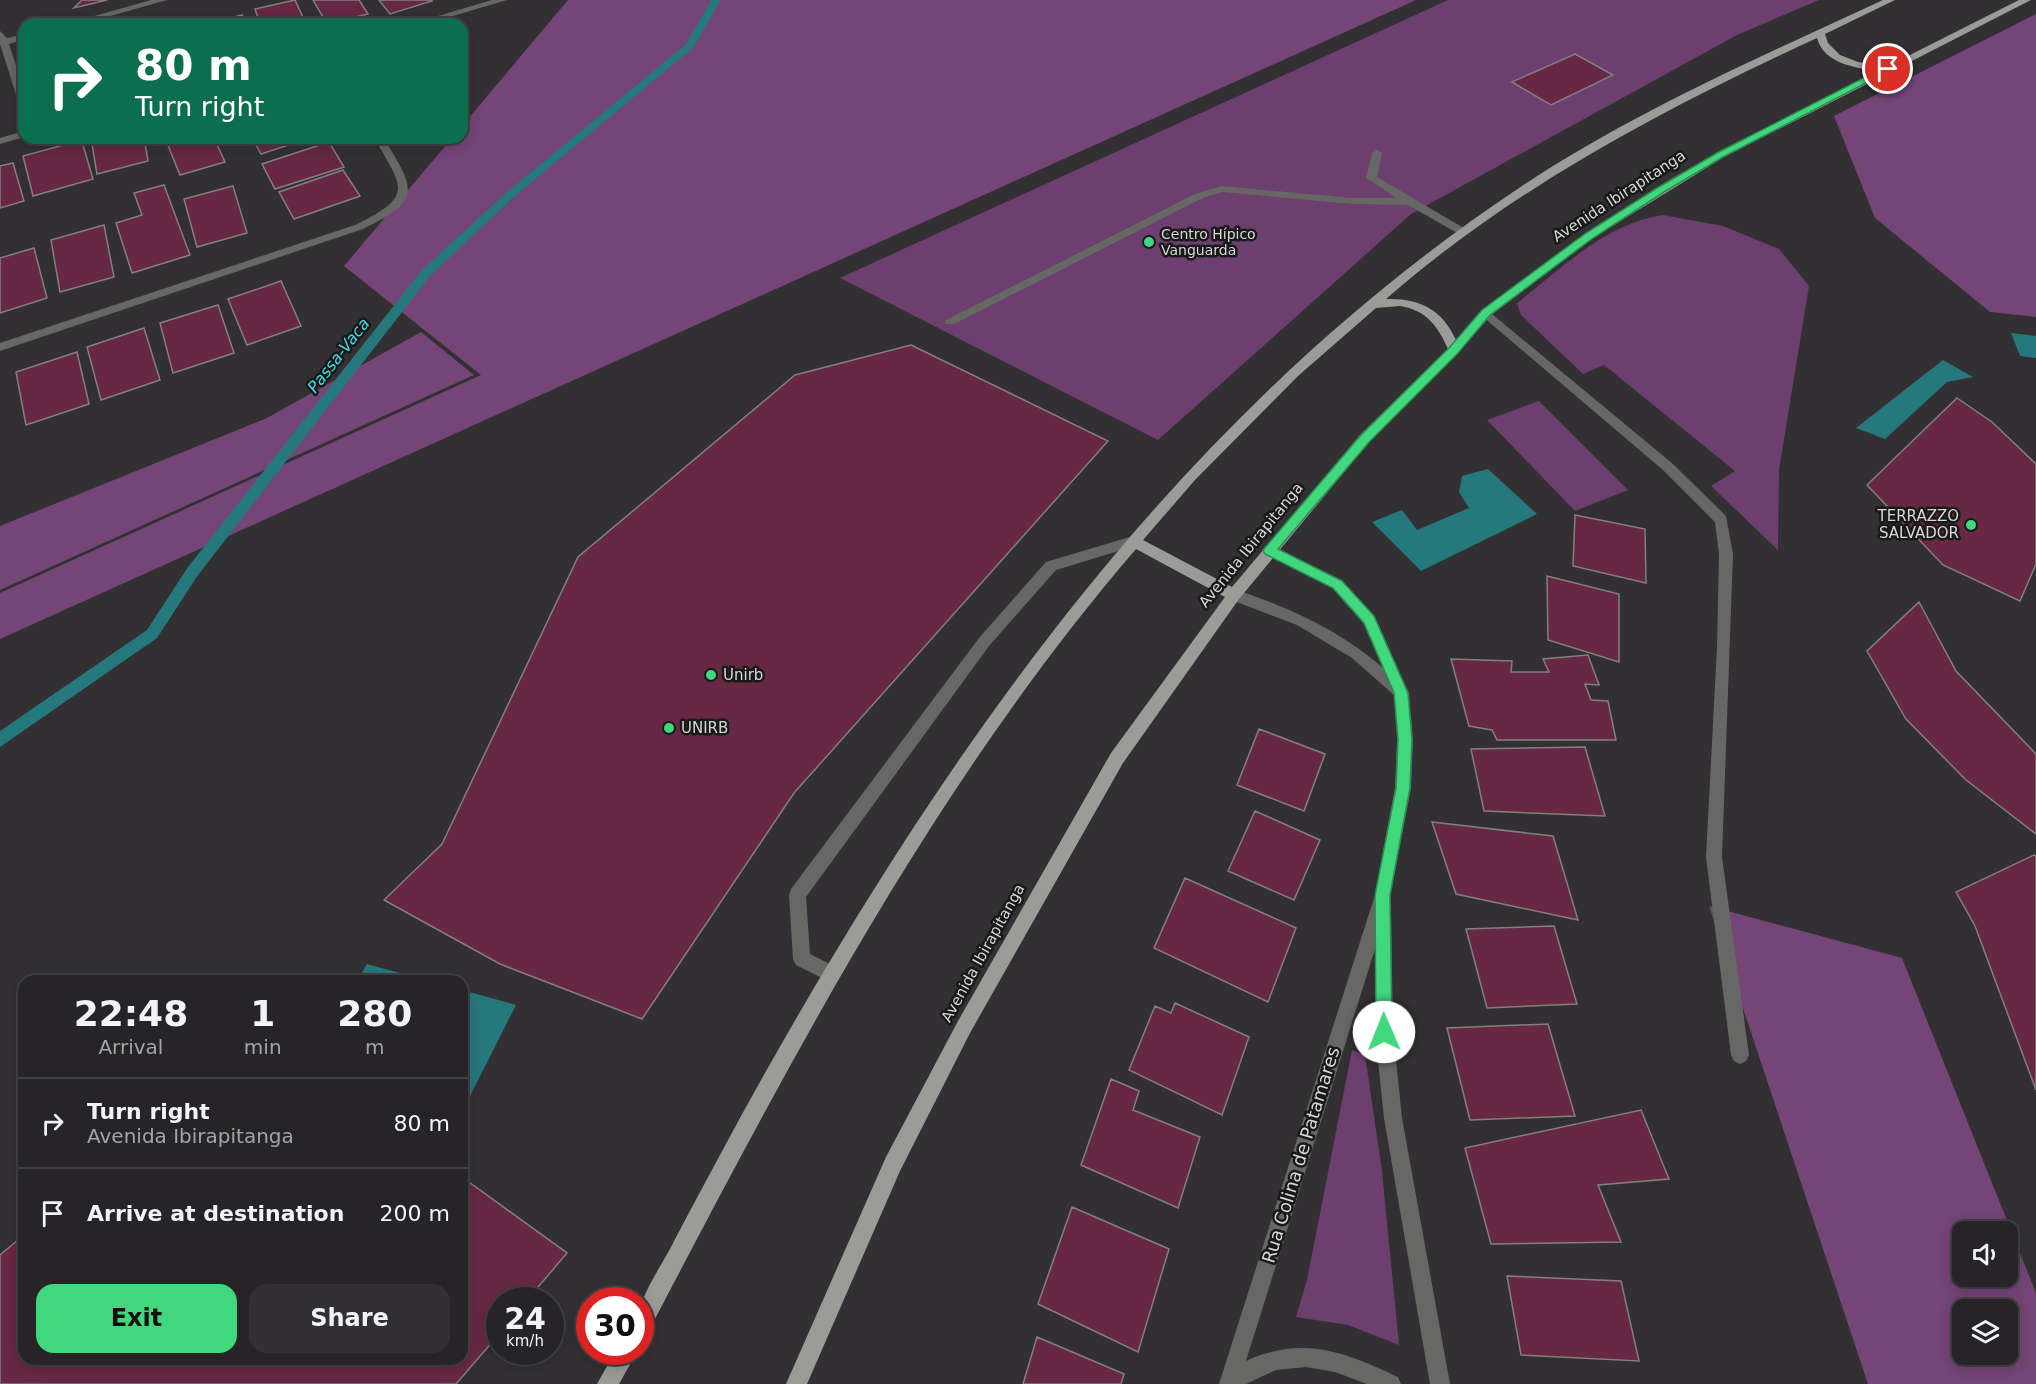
<!DOCTYPE html>
<html lang="en">
<head>
<meta charset="utf-8">
<style>
	body { margin:0; font-family:"DejaVu Sans",sans-serif; background:#323032; color:#f1f3f6; height:100vh; display:flex; flex-direction:column; font-size:22px; white-space:nowrap }
	* { box-sizing:border-box; margin:0 }
	p { font-size:20px; color:#a4a4a7 }
	.icon { flex:none; width:33px; height:33px; fill:none; stroke:currentColor; stroke-width:2; stroke-linecap:round; stroke-linejoin:round }
	.map { position:relative; flex:1; overflow:hidden }
	.panel { position:absolute; left:18px; top:975px; width:450px; height:390px; display:flex; flex-direction:column; background:#262426; border-radius:18px; box-shadow:0 3px 15px #0003,0 0 0 2px #424143 }
	.panel>* { flex:none }
	.guide { position:absolute; left:18px; top:18px; width:450px; height:126px; border-radius:18px; box-shadow:0 3px 15px #0003,0 0 0 2px #424143; background:#0b6e4f; color:#fff; overflow:hidden }
	.fabs { position:absolute; left:1952px; top:1221px; display:grid; gap:12px }
	.fabs a { display:grid; place-items:center; width:66px; height:66px; border-radius:12px; background:#262426; box-shadow:0 3px 15px #0003,0 0 0 2px #424143; font-size:30px }
	.speed { position:absolute; left:486px; top:1287px; display:flex; gap:12px; font-size:30px; font-weight:700; text-align:center }
	.speed>* { display:grid; place-content:center; width:78px; height:78px; border-radius:50%; background:#262426; box-shadow:0 3px 15px #0003,0 0 0 2px #424143; line-height:1 }
	.speed small { font-size:15px; font-weight:400 }
	.speed .limit { border:9px solid #d22; background:#fff; color:#111 }
	.pin { position:absolute; display:grid; place-items:center; width:51px; height:51px; color:#fff; margin:-26px; border:3px solid #fff; border-radius:50%; box-shadow:0 2px 6px #0007 }
	.me { position:absolute; width:66px; margin:-33px; rotate:359deg; stroke-linejoin:round; filter:drop-shadow(0 0 4px #0008) }
	.turn { display:flex; align-items:center; gap:21px; height:126px; padding:0 18px; font-size:27px }
	.turn .icon { width:78px; height:78px; stroke-width:2.5 }
	.turn b { display:block; font-size:42px; line-height:51px }
	.eta { display:flex; justify-content:space-evenly; align-items:center; height:102px; text-align:center }
	.eta b { font-size:36px; font-weight:700; line-height:42px }
	.primary-button { display:flex; gap:12px; margin-top:auto; padding:12px 18px }
	.primary-button a { flex:1; height:69px; border-radius:18px; background:#41d77c; color:#111; font-size:24px; font-weight:700; line-height:69px; text-align:center }
	.primary-button a+a { background:#323032; color:#f1f3f6 }
	ul { padding:0; list-style:none }
	li { display:flex; align-items:center; gap:18px; height:90px; padding:0 18px; border-top:2px solid #424143 }
	li div { flex:1 }
	li b { display:block; font-size:22px }
	li em { font-style:normal }
	.map>svg:first-child { display:block }
</style>
</head>
<body>
<div class="map">
<svg width="2036" height="1384" viewBox="0 0 2036 1384">
	<rect width="100%" height="100%" fill="#333033"/>
	<path fill="#6c3f6e" d="M1448,0H1819L1737,35L1411,214L1158,440L840,278Z
		M1663,215L1723,226L1779,249L1809,286L1779,470L1778,550L1711,486L1735,471L1604,365L1583,374L1521,315L1517,303C1562,268 1605,224 1663,215Z
		M1539,401L1628,490L1575,511L1487,420Z
		M1352,1050L1365,1055L1382,1171L1399,1345L1348,1325L1296,1317L1307,1280Z"/>
	<path fill="#744576" fill-rule="evenodd" d="M568,0H1416L0,639V593L481,375L344,266L452,138H462V126Z
		M2036,14V317L1990,312L1875,218L1834,116Z
		M421,332L474,375L0,590V526L267,418Z
		M1709,906L1902,958L2036,1293V1384H1868ZM1962,1232H2007V1276H1962ZM1962,1310H2007V1354H1962Z"/>
	<path fill="#25797c" d="M2011,333L2036,336V358L2020,356Z
		M1943,360L1973,377L1947,382L1885,439L1856,428Z
		M1488,469L1537,514L1421,571L1372,522L1402,510L1417,530L1469,508L1459,492L1462,476Z
		M367,964L429,981H357Z
		M462,990L516,1005L470,1096L462,1094Z"/>
	<g fill="none" stroke-linecap="round" stroke-linejoin="round">
		<path fill="#25797c" fill-rule="evenodd" d="M711,0H721L693,48L515,196L430,276L198,575L157,638L0,747V731L147,630L188,567L422,270L507,192L686,44Z"/>
	</g>
	<path fill="#672844" stroke="#847e80" stroke-width="1.5" d="M82,0H107L74,8Z
		M295,0L306,24H260L255,9Z
		M313,0H359L368,14L327,24Z
		M379,0H431L432,1L390,14Z
		M242,15L246,24H206Z
		M1575,54L1613,75L1551,105L1512,82Z
		M57,138H81L93,179L33,196L23,156L60,146Z
		M91,138H144L148,161L97,174Z
		M165,138H214L225,162L180,175Z
		M252,138H310L261,154Z
		M329,142L344,167L275,189L262,164Z
		M13,163L24,201L0,208V166Z
		M343,170L360,196L294,219L279,192Z
		M164,185L190,255L132,273L116,223L142,215L134,193Z
		M233,186L247,233L197,247L184,199Z
		M104,225L114,277L60,292L51,240Z
		M34,248L47,298L0,313V258Z
		M281,281L301,326L247,345L228,299Z
		M218,305L234,353L173,373L160,323Z
		M144,328L160,380L101,400L87,347Z
		M911,345L1108,441L794,793L642,1019L500,964L384,900L442,844L578,557L795,375Z
		M77,352L89,404L26,425L16,372Z
		M1957,398L1992,422L2036,464V564L2020,601L1943,565L1867,485Z
		M1575,515L1645,529L1646,583L1573,566Z
		M1547,576L1619,594V662L1548,640Z
		M1919,602L1956,671L2036,754V834L1966,780L1906,719L1867,651Z
		M1588,655L1599,685L1585,684L1591,700L1608,701L1616,740H1497L1492,730L1469,726L1451,659L1512,661L1511,672H1549L1543,659Z
		M1259,729L1325,754L1304,811L1237,785Z
		M1585,747L1605,816L1484,811L1471,749Z
		M1255,811L1320,840L1294,900L1228,871Z
		M1432,822L1553,836L1578,920L1456,894Z
		M2034,855L2036,856V1090L1975,926L1956,892Z
		M1185,878L1296,928L1268,1002L1154,948Z
		M1554,926L1577,1004L1487,1008L1466,929Z
		M1175,1003L1249,1037L1222,1115L1129,1070L1155,1006L1171,1013Z
		M1548,1024L1575,1116L1470,1120L1447,1028Z
		M1111,1079L1139,1091L1133,1110L1200,1137L1178,1208L1081,1165Z
		M1641,1110L1669,1179L1598,1185L1621,1242L1491,1244L1465,1148Z
		M462,1177L567,1253L527,1300H500V1333L456,1384H0V1255L24,1235V1359H462Z
		M1072,1207L1169,1249L1138,1352L1038,1304Z
		M1507,1276L1621,1281L1639,1361L1521,1355Z
		M1037,1337L1124,1374L1121,1384H1023Z"/>
	<g fill="none" stroke-linecap="round" stroke-linejoin="round">
		<path fill="#676765" fill-rule="evenodd" d="M151,0H167L82,24H66Z
			M492,0H507L426,24H411Z
			M0,31L7,38L24,34V40L9,44L24,89V107L19,104L0,44Z
			M24,131V137L0,144V138Z
			M374,138H384C415,190 423,200 363,229L0,351V343L355,225C414,196 404,189 374,138Z
			M1377,150L1382,153L1377,177L1467,230V234H1459L1408,205L1352,204L1222,192L1203,198L954,324H946L944,321L1195,194L1221,186L1352,198H1397L1366,178L1372,153Z
			M1486,309L1673,464L1726,516L1733,554L1722,857L1749,1055L1746,1061L1740,1064L1734,1061L1731,1055L1706,857L1717,647L1719,554L1715,522L1663,470L1482,316V310Z
			M1133,536L1138,537L1140,541L1138,545L1056,570L989,646L806,897L810,954L838,968L841,974L838,980L832,983L796,965L793,959L789,895L791,889L979,638L1046,562Z
			M1270,545L1342,580L1374,616L1409,693L1413,739L1411,788L1389,903L1391,909L1393,1032L1402,1118L1450,1384H1430L1384,1118L1375,1032V949L1246,1361C1303,1335 1345,1352 1398,1377L1401,1384H1367L1335,1372L1306,1367L1276,1370L1246,1384H1219L1375,895L1395,788L1397,739L1394,695L1352,658L1297,625L1229,599L1227,595L1234,589C1288,607 1340,630 1383,668L1363,623L1332,588L1265,554L1263,550L1265,546Z"/>
		<path fill="#9b9c98" fill-rule="evenodd" d="M1883,0H1895L1825,34L1828,43L1840,55L1858,62L1888,66L2019,0H2031L1724,157L1593,238L1490,316L1458,353L1370,441L1239,599L1123,763L970,1033L900,1171L807,1384H786L886,1157L958,1021L1111,753L1225,597L1136,549C933,785 791,1060 647,1334L640,1337C640,1328 639,1317 640,1309C644,1290 665,1260 674,1241C708,1177 742,1113 778,1050C970,714 1195,403 1522,186C1635,111 1760,57 1883,0ZM1817,38C1824,64 1856,68 1879,71L1716,153L1585,234L1482,310L1456,340C1442,309 1419,298 1386,299C1514,187 1664,109 1817,38ZM1400,306C1426,310 1438,326 1448,349L1360,435L1232,587L1143,540L1195,480L1298,376L1376,308Z
			M615,1352H637L619,1384H597Z"/>
	</g>
	<path fill="#41d77c" stroke="#2a8c51" stroke-width="1.5" d="M1885,67L1893,69L1723,157L1664,192L1593,238L1490,315L1458,353L1370,441L1278,549L1342,581L1374,616L1408,693L1412,739L1410,788L1390,895L1392,1032L1390,1037L1384,1040L1379,1037L1376,1032L1375,895L1396,788L1398,739L1394,693L1364,623L1333,588L1265,554L1263,550L1361,435L1450,347L1482,310L1586,233L1657,188L1717,153Z"/>
	<g fill="#41d77c" stroke="#1a191a" stroke-width="2">
		<circle cx="1149" cy="242" r="6"/>
		<circle cx="1971" cy="525" r="6"/>
		<circle cx="711" cy="675" r="6"/>
		<circle cx="669" cy="728" r="6"/>
	</g>
	<g text-anchor="middle" stroke-width="5" stroke-linejoin="round" paint-order="stroke">
		<g font-size="14" fill="#d8d6d8" stroke="#1a191a" text-anchor="start">
			<text x="1161" y="239">Centro Hípico<tspan x="1161" dy="16">Vanguarda</tspan></text>
		</g>
		<g font-size="15" fill="#d8d6d8" stroke="#1a191a">
			<text transform="translate(1619 196) rotate(-33)" y="5">Avenida Ibirapitanga</text>
			<text transform="translate(1251 545) rotate(-51)" y="5">Avenida Ibirapitanga</text>
			<text transform="translate(983 953) rotate(-61)" y="5">Avenida Ibirapitanga</text>
		</g>
		<g font-size="15" fill="#d8d6d8" stroke="#1a191a" text-anchor="start">
			<text x="1959" y="521" text-anchor="end">TERRAZZO<tspan x="1959" dy="17">SALVADOR</tspan></text>
			<text x="723" y="680">Unirb</text>
			<text x="681" y="733">UNIRB</text>
		</g>
		<g font-size="16" font-style="italic" fill="#42e0e6" stroke="#1a191a">
			<text transform="translate(338 355) rotate(-52)" y="6">Passa-Vaca</text>
		</g>
		<g font-size="18" fill="#d8d6d8" stroke="#1a191a">
			<text transform="translate(1301 1155) rotate(-73)" y="6">Rua Colina de Patamares</text>
		</g>
	</g>
</svg>
<div class="fabs">
<a><svg class="icon" aria-label="sound" viewBox="0 0 24 24"><path d="M4 9h4l5-4v14l-5-4H4zM17 9q2 3 0 6"/></svg></a>
<a><svg class="icon" aria-label="layers" viewBox="0 0 24 24"><path d="M12 4l9 5-9 5-9-5zM3 14l9 5 9-5"/></svg></a>
</div>
<div class="speed"><div>24<small>km/h</small></div><div class="limit">30</div></div>
<div class="pin" style="left:1888px;top:69px;background:#d93025"><svg class="icon" aria-label="arrive" viewBox="0 0 24 24"><path d="M6 21V4h12l-3 4 3 4H6"/></svg></div>
<svg class="me" style="left:1384px;top:1032px" viewBox="-20 -20 40 40"><circle r="19" fill="#fff"/><path d="M0-13L10 11 0 6-10 11z" fill="#41d77c"/></svg>
<div class="guide">
<div class="turn"><svg class="icon" aria-label="right" viewBox="0 0 24 24"><path d="M7 20v-9h11M14 6l5 5-5 5"/></svg><div><b>80 m</b>Turn right</div></div>
</div>
<section class="panel">
<div class="eta">
<div><b>22:48</b><p>Arrival</p></div>
<div><b>1</b><p>min</p></div>
<div><b>280</b><p>m</p></div>
</div>
<ul>
<li><svg class="icon" aria-label="right" viewBox="0 0 24 24"><path d="M7 20v-9h11M14 6l5 5-5 5"/></svg><div><b>Turn right</b><p>Avenida Ibirapitanga</p></div><em>80 m</em></li>
<li><svg class="icon" aria-label="arrive" viewBox="0 0 24 24"><path d="M6 21V4h12l-3 4 3 4H6"/></svg><div><b>Arrive at destination</b></div><em>200 m</em></li>
</ul>
<div class="primary-button"><a>Exit</a><a>Share</a></div>
</section>
</div>
</body>
</html>
